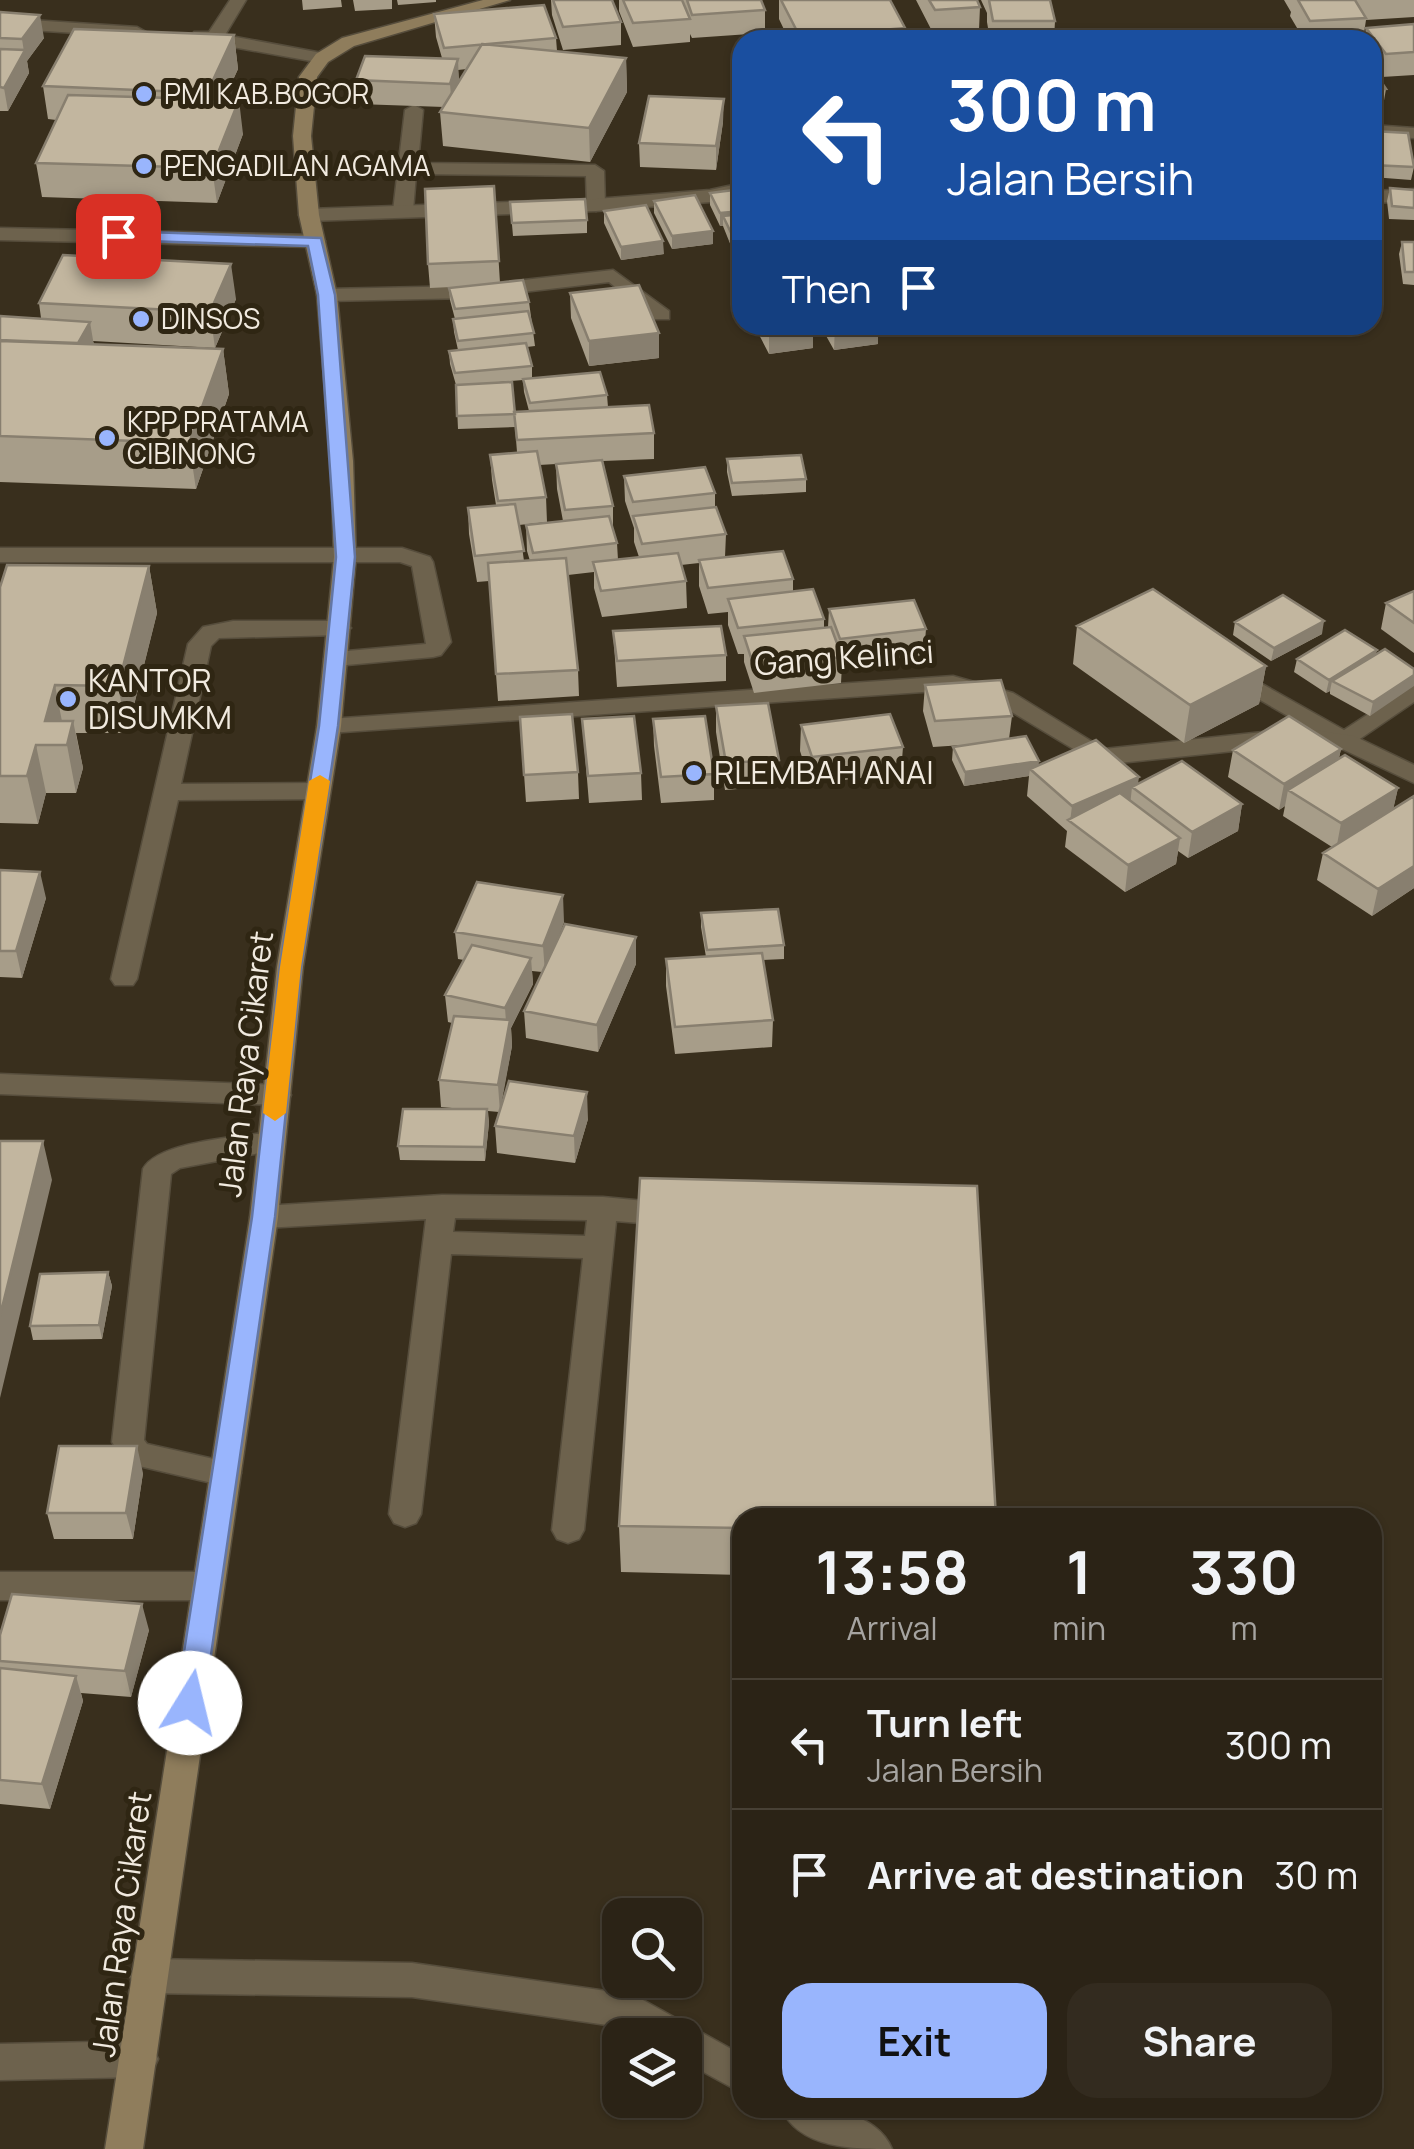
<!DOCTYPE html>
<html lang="en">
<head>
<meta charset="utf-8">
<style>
	body { margin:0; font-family:Manrope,sans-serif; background:#332b1f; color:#f1f3f6; height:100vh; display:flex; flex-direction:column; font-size:38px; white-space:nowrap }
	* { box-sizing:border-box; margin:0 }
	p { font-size:32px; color:#a6a4a1 }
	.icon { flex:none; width:55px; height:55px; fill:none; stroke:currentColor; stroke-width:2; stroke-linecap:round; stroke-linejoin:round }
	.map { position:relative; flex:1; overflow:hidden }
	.details { position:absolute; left:732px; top:1508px; width:650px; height:610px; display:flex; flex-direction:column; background:#2b2316; border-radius:30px; box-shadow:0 2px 8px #0004,0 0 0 2px #474035 }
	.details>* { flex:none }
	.top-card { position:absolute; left:732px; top:30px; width:650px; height:305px; border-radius:30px; box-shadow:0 2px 8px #0004,0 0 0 2px #474035; background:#1a4fa0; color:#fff; overflow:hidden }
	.fabs { position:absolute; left:602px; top:1898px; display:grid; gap:20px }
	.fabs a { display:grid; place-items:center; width:100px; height:100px; border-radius:20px; background:#2b2316; box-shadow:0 2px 8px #0004,0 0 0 2px #474035; font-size:50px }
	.pin { position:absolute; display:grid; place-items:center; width:85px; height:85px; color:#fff; margin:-42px; border-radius:20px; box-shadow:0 5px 15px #0006 }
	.me { position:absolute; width:110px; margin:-55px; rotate:9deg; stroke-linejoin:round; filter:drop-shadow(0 0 8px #0008) }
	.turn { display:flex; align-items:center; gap:35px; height:210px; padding:0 50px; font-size:45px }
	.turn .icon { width:130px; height:130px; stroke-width:2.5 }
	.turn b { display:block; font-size:70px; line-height:85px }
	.then { display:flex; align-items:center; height:95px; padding:0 50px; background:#0003; gap:20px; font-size:38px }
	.eta { display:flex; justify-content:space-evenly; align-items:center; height:170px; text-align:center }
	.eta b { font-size:60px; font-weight:700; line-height:70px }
	.button { display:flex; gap:20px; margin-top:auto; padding:20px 50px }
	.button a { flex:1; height:115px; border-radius:30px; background:#99b5fd; color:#111; font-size:40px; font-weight:700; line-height:115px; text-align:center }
	.button a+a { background:#332b1f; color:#f1f3f6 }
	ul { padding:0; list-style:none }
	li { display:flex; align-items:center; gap:30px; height:130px; padding:0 50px; border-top:2px solid #474035 }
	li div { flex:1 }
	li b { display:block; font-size:38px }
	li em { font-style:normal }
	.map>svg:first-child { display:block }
</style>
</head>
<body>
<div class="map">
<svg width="1414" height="2149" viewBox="0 0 1414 2149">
	<rect width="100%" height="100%" fill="#392f1d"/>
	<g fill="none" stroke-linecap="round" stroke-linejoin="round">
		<g stroke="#564d3c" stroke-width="3">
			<path id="service" d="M414,105L423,110L418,163L595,165L604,171L605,205L596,211L587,205L586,176L416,174L413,211L403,217L396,215L393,211L405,110Z
				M0,548H402L430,557L433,562L451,642L441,655L433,657L336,666L324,659L336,652L426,644L412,566L400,562H0Z
				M233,621H339L351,628L339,635L219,638L211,646L181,784L318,783L330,791L318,799L178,800L137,979L133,985H115L111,979L188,644L203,627Z
				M1230,666L1344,730L1414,684V702L1345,749L1222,678L1218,673Z
				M0,1074L277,1085L287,1088L291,1095L287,1102L277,1105L0,1094Z
				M271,1132L281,1135L285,1142L281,1149L180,1168L171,1174L144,1440L147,1444L236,1464L241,1473L236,1482L225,1486L126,1463L112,1442L143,1169C158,1141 240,1137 271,1132Z
				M442,1195L603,1197L676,1204L686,1207L690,1215L686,1223L676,1226L616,1221L584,1530L579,1539L568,1543L557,1539L552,1530L583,1258L451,1254L421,1514L416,1523L405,1527L394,1523L389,1514L426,1219L264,1228L254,1225L250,1217L254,1209L264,1206ZM455,1218L587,1220L585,1236L453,1232Z
				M0,1572H208L219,1576L224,1586L219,1596L208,1600H0Z
				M148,1959L412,1963L634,1995L742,2055V2093L685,2062V2035H639L628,2028L412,1997L148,1993L135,1988L130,1976L135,1964Z
				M139,2041L152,2046L158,2059L152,2072L139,2077L0,2080V2044Z
				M781,2108C818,2106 875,2109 892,2149C854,2149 799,2149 781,2108Z"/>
		</g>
		<g stroke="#564d3c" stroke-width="3">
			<path id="minor" d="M230,0H246L225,35L322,53L331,58L322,63L194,40V32H209Z
				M0,18L137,27L146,32L137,37L0,28Z
				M1372,125L1414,128V138L1372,136Z
				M742,183V195L710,202L596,211L309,221L299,215L309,209L596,199L710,190Z
				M1414,189V201L1372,203V191Z
				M613,270L669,311V319H655L609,282L470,298L327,301L317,295L327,289L470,286Z
				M953,676L1013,693L1104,749L1300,728L1354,736L1414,765V783L1340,748L1300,744L1100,765L997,703L952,690L329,733L317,726L329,719Z"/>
		</g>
		<g stroke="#564d3c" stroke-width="3">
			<path id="tertiary" d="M0,228L315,235L325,241L315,247L0,240Z"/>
		</g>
		<g stroke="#564d3c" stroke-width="3">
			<path id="secondary" d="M483,0H510L354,46L328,62L317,77L311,136L319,215L337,295L353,461L356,557L341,726L303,967L278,1217L143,2149H105L250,1217L277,967L317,726L334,557L331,461L317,295L299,215L293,136L299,77L316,54L342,38Z"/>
		</g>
		<use href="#service" fill="#6d624d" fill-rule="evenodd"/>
		<use href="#minor" fill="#6d624d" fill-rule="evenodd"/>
		<use href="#tertiary" fill="#6d624d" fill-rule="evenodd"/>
		<use href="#secondary" fill="#8f7d5c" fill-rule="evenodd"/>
	</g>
	<path fill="#a79d89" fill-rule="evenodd" d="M302,0H341L342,7L303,10Z
		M353,0H392V9L355,11Z
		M397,0H436V2L398,5Z
		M551,0H612L621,22V45L563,50L552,15Z
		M619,0H761L765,10V33L692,38L690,34V42L633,47L619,11Z
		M779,0H890L905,28V40H789L779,19Z
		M916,0H977L980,7L979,30L933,33Z
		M981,0H1050L1055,21L1054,40H990L987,22V13Z
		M1284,0H1414V17L1366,20L1363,40H1264V35L1300,33L1290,16L1291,12Z
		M0,12L44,38L27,61L29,73L8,111H0Z
		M434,14L556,38L557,51L626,58L627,92L590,162L443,146L440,112L444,107L358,104L356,80L442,58L436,37ZM467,69L459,81L458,70Z
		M1414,24V75L1382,77L1372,65V40H1364L1366,28Z
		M234,35L238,69L224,100L243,134L217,203L42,197L36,163L56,120L48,119L43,86Z
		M1372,68L1386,89L1382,112L1372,113Z
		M723,122L716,170L640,167L639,143Z
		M1372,131L1414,167L1411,180L1372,177Z
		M494,186L500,283L529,302L535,346L527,347L532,366V378L607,395L608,407L654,433V459L603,461L613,506V530L617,543L618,560L639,557L634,542V528L625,501L624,476L715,493V507L726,534L725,557L793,579V592L824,619V628L828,627L829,609L926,629L924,655L842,665L841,683L754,693L744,662V654H738L728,625V612L708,614L699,586V563L681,565L686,581L687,608L602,617L594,588V572L568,575L578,670L579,696L498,701L489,581L477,582L469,534L468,508L496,505L492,480L490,455L517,452L515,427L458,429L456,385L450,364L449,351L458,350L454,332L453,319H455L450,300L449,288L451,287L430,288L428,264ZM523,380L524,392L529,411L514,412L488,383ZM556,464L557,489L563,521L526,525L527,551L530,561H524L519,525L547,522L546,497L539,465Z
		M1390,188L1414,190V220L1389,219L1387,201Z
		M742,189V290L740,284V274L731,254V246L723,226H720L710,205V193Z
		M654,201L713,231V244L672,249L654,213Z
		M510,202L587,220V233L513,236Z
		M604,211L664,254L621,260L604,223Z
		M1402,242H1414V285L1403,284L1399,254Z
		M570,293L659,358L589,366L571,318Z
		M236,299L215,348L93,341L94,344L223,349L229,394L196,489L0,482V316L41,318L39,303Z
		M754,325H813V348L769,354Z
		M820,325H878V344L834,350Z
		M727,459L806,479V492L732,496L727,472Z
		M149,566L157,613L127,733H76L83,768L76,793H46L38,824L0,823V587Z
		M1414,591V653L1381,629L1386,603Z
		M1235,622L1322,634L1271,661L1233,635Z
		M1077,626L1266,666L1259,704L1184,743L1073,664Z
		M613,631L726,655V681L617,687Z
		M1376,654L1414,669L1370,716L1330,694V691L1326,693L1294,672L1297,659Z
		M925,685L1012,716L1009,739L1038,765L1242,804L1238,831L1188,858L1178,851L1176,864L1125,892L1065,847L1067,831L1027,796L1029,776L964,786L952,760L953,747L963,745L933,747L923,711Z
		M716,706L779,760L778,786L725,790L716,732Z
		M520,717L578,772L579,799L526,802Z
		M582,719L641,773L642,800L589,803Z
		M653,719L714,774V800L661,803L654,746Z
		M801,725L903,747L901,773L811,784L800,751Z
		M1341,749L1339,758L1398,788L1393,809L1414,796V888L1372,916L1317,880L1323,853L1332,847L1283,816L1285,806L1279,810L1228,777L1233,750Z
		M0,870L46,898L22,978L0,977Z
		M701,913L784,945V959L763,960L773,1020L772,1047L675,1054L666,986V959L706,957L701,927Z
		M564,922L555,945L636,937V964L598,1052L526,1038L524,1011L542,972L532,971L533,984L511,1028L512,1046L500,1108L588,1119L575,1163L497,1153L495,1126L499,1112L488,1111L489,1123L485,1161L400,1160L398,1146L463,1109L441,1107L439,1080L452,1023L448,1022L445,995L464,960L458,959L455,932Z
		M108,1272L112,1286L102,1339L33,1340L30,1326Z
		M143,1473L133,1539H54L47,1513Z
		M742,1518V1575L621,1572L619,1526Z
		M149,1630L131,1697L81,1693L83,1701L50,1809L0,1804V1635Z"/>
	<path fill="#887f6f" d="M40,15L44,38L27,61L29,73L8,111L4,88L24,52L22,39Z
		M234,35L238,69L211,127L207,93Z
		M626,58L627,92L590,162L589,128Z
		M458,59L459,82L452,107L450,84Z
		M724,99L723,122L716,170V146Z
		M239,100L243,134L217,203L212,168Z
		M742,211V223L723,216V226H720V213Z
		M713,231V244L672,249V236Z
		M663,241L664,254L621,260V247Z
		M231,264L236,299L215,348L210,312Z
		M90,322L94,346L77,345Z
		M797,325H813V348L769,354V329Z
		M835,325H878V344L834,350Z
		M659,333V358L589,366V341Z
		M223,349L229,394L196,489L189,443Z
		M149,566L157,613L127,733L118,686Z
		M1324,621L1322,634L1271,661L1274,648Z
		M1377,650L1374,664L1332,681L1330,691L1326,693L1329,680Z
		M1266,666L1259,704L1184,743L1190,705Z
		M1414,675V686L1370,716L1373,702Z
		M55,685L64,732L45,721Z
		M73,721L83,768L76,793L67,745Z
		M36,745L46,793L38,824L27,776Z
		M1341,749L1335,775L1288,790L1285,806L1279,810L1284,784Z
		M1039,761L1038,775L1030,769L1029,776L964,786L965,772Z
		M1139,777L1137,791L1132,787L1130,806L1070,822L1072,806Z
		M1398,788L1392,815L1336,850L1341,823Z
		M1242,804L1238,831L1188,858L1192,832Z
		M1180,838L1176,864L1125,892L1128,865Z
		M1414,866V888L1372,916L1378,889Z
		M40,872L46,898L22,978L16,951Z
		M563,895L564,922L545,973L543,946Z
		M636,937V964L598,1052L597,1025Z
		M531,958L533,984L511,1028L512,1046L500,1112L498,1085L507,1035L505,1008Z
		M587,1092L588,1119L575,1163L574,1136Z
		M487,1109L489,1123L485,1161L484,1147Z
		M43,1141L52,1180L0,1398V1316Z
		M108,1272L112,1286L102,1339L99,1325Z
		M137,1446L143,1473L133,1539L126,1513Z
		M142,1604L149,1630L131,1697L125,1671Z
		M76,1676L83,1701L50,1809L42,1784Z"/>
	<path fill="#c2b69f" stroke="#887f6f" stroke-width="2.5" d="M553,0H612L621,22L563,27Z
		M623,0H682L690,19L633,23Z
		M687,0H761L765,10L692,15Z
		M781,0H890L905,28L800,37Z
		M929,0H977L980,7L935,10Z
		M989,0H1050L1055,21H993Z
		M1298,0H1355L1366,18L1310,21Z
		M544,5L556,38L444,48L434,14Z
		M0,12L40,15L22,39L0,38Z
		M1414,24V52L1386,54L1366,28Z
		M74,29L234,35L207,93L43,86Z
		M1319,32L1324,40H1267L1264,35Z
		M482,44L626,58L589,128L440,112Z
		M0,49L25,50L4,88L0,87Z
		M365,56L458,59L450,84L356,80Z
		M1372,68L1386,89L1372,90Z
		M68,95L239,100L212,168L36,163Z
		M649,96L724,99L716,146L639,143Z
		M1372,131L1408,133L1414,167L1372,165Z
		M494,186L499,261L428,264L425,189Z
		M1390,188L1414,190V208L1392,206Z
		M742,189V211L720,213L710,193Z
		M695,195L713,231L672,236L654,201Z
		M585,199L587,220L512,223L510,202Z
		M646,205L663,241L621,247L604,211Z
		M742,214V236L733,237L723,216Z
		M742,240V259L740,261L731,241Z
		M1402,242H1414V272H1405Z
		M63,255L231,264L210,312L39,303Z
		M523,280L529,302L455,309L449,288Z
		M639,285L659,333L589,341L570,293Z
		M528,311L534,333L458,341L453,319Z
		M0,316L90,322L78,343L23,341L0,340Z
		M767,325H797L769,329Z
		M0,341L223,349L189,443L0,436Z
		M526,343L532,366L455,373L449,351Z
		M600,372L607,395L530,403L523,379Z
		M512,382L515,414L457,416L456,385Z
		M649,405L654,433L517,440L514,412Z
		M537,451L546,497L498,501L490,455Z
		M801,455L806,479L732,483L727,459Z
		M602,460L613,506L565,510L556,464Z
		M705,467L715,493L633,502L624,476Z
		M515,504L524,551L475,556L468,508Z
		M716,507L726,534L642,544L633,516Z
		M609,516L617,543L533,553L526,525Z
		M783,551L793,579L708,588L699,560Z
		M678,553L686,581L601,591L593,562Z
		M566,558L578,670L496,674L488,563Z
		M7,565L149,566L118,686L55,685L45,721H73L67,745H36L27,776H0V587Z
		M813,589L824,619L738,628L728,599Z
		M1153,589L1266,666L1190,705L1077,626Z
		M1414,591V623L1386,603Z
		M1283,595L1324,621L1274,648L1235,622Z
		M914,600L926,629L840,639L829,609Z
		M721,626L726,655L617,661L613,631Z
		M831,627L842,657L754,667L744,636Z
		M1345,630L1377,650L1329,680L1297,659Z
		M1385,649L1414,669V675L1373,702L1332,681Z
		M1001,680L1012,716L935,721L925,685Z
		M768,703L779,760L726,763L716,706Z
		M572,714L578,772L524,775L520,717Z
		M890,714L903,747L812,757L801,725Z
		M634,716L641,773L588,776L582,719Z
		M705,716L714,774L661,777L653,719Z
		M1289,716L1341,749L1284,784L1233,750Z
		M1026,736L1039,761L965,772L953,747Z
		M1096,740L1139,777L1072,806L1030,769Z
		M1345,755L1398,788L1341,823L1288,790Z
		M1182,761L1242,804L1192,832L1132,787Z
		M1120,793L1180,838L1128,865L1068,820Z
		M1414,796V866L1378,889L1323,853Z
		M0,870L40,872L16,951H0Z
		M477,882L563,895L543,946L455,932Z
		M778,909L784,945L707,950L701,913Z
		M565,924L636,937L597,1025L524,1011Z
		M472,945L531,958L505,1008L445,995Z
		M762,953L773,1020L675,1027L666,959Z
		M454,1016L510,1020L498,1085L439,1080Z
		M509,1081L587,1092L574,1136L495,1126Z
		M403,1109H487L484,1147L398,1146Z
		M0,1141H43L0,1316Z
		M640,1178L977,1186L996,1518H742V1528L619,1526Z
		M108,1272L99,1325L30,1326L40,1274Z
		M59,1446H137L126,1513H47Z
		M12,1594L142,1604L125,1671L0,1661V1635Z
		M0,1668L76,1676L42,1784L0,1780Z"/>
	<path fill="#99b5fd" stroke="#6376a4" stroke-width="2.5" d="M118,231L321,238L335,295L355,557L338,726L301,967L275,1217L204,1703L200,1712L190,1715L180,1712L176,1703L252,1217L280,967L319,726L336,557L318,295L308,246L112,240L110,236Z"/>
	<path fill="#f59e0b" d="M320,775L330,781L301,967L286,1113L275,1121L263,1113L280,967L309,781Z"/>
	<g fill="#99b5fd" stroke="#2f2613" stroke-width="4">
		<circle cx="144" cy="94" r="10"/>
		<circle cx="144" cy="166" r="10"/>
		<circle cx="141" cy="319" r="10"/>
		<circle cx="107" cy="438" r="10"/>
		<circle cx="68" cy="699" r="10"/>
		<circle cx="694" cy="773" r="10"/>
	</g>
	<g text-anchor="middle" stroke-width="10" stroke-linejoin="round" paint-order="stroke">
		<g font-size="28" fill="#f1eadf" stroke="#2f2613" text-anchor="start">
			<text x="164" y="104">PMI KAB.BOGOR</text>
			<text x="164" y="176">PENGADILAN AGAMA</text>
			<text x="161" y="329">DINSOS</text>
			<text x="127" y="432">KPP PRATAMA<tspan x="127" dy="32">CIBINONG</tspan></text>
		</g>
		<g font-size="32" fill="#f1eadf" stroke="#2f2613">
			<text transform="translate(844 658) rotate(-4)" y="11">Gang Kelinci</text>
			<text transform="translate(246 1064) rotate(-83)" y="11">Jalan Raya Cikaret</text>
			<text transform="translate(122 1924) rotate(-82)" y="11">Jalan Raya Cikaret</text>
		</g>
		<g font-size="32" fill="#f1eadf" stroke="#2f2613" text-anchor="start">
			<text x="88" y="692">KANTOR<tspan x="88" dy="37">DISUMKM</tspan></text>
			<text x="714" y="784">RLEMBAH ANAI</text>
		</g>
	</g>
</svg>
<div class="fabs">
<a><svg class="icon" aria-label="search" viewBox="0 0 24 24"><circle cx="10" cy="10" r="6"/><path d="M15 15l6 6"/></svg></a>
<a><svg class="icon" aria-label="layers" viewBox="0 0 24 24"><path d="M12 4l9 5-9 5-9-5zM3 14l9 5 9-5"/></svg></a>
</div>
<div class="pin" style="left:118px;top:236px;background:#d93025"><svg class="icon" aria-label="arrive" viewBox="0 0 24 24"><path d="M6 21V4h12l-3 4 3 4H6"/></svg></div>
<svg class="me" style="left:190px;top:1703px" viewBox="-20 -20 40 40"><circle r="19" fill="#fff"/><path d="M0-13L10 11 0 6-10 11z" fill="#99b5fd"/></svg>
<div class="top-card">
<div class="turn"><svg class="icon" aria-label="left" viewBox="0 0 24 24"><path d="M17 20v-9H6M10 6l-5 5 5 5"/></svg><div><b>300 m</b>Jalan Bersih</div></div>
<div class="then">Then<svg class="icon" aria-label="arrive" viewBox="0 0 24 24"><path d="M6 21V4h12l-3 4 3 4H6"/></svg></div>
</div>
<section class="details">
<div class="eta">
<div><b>13:58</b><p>Arrival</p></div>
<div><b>1</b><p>min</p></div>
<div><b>330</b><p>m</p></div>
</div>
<ul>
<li><svg class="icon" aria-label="left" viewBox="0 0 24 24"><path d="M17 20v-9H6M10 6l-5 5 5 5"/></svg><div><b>Turn left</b><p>Jalan Bersih</p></div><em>300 m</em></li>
<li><svg class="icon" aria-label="arrive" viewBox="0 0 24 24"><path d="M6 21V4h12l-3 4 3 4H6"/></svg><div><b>Arrive at destination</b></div><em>30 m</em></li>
</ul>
<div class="button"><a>Exit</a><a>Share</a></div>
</section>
</div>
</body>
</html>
